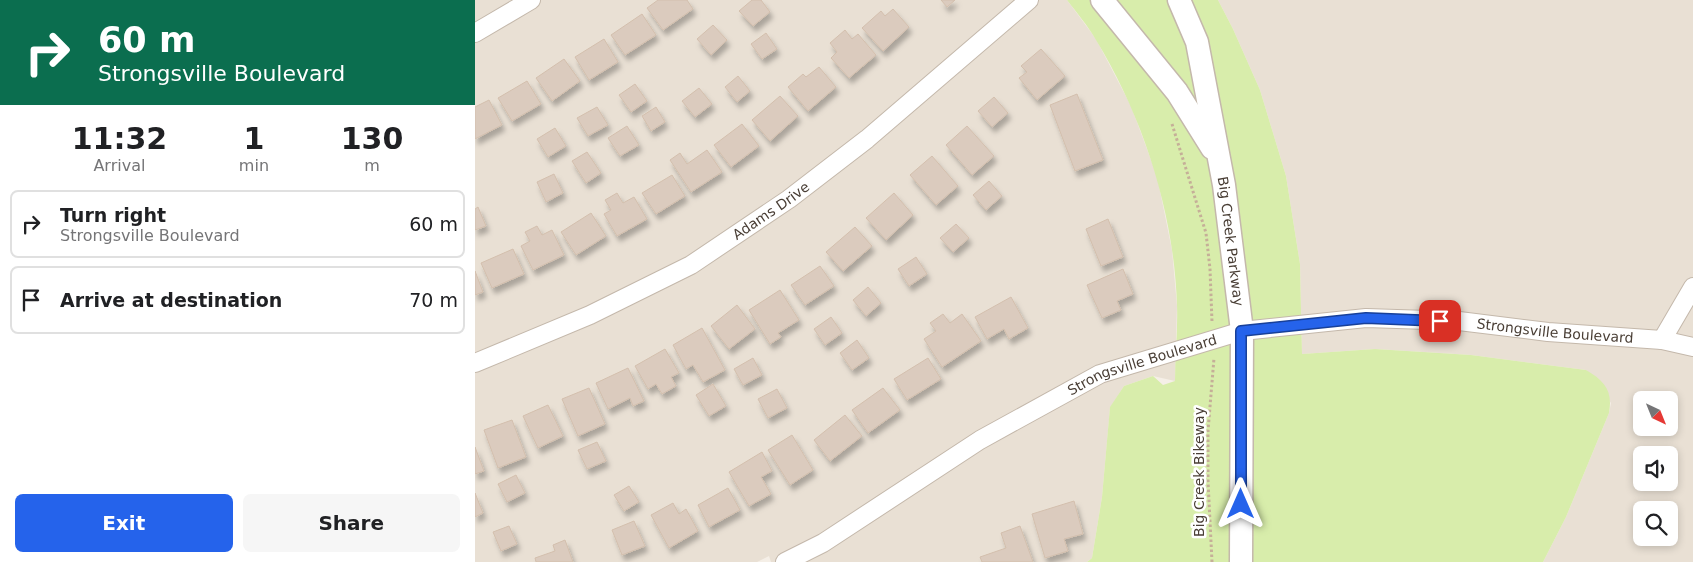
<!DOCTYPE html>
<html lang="en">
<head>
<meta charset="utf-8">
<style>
	body { margin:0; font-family:"DejaVu Sans",sans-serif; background:#f6f6f6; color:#202124; height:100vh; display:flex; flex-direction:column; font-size:19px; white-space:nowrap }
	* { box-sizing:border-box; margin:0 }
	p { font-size:16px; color:#757577 }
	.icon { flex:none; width:28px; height:28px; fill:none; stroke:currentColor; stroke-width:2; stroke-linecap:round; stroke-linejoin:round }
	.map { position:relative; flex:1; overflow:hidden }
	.panel { display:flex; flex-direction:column; background:#fff; width:475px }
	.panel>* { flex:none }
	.hud { background:#0b6e4f; color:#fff; overflow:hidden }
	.needle { width:32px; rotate:137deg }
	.buttons { position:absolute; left:1158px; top:391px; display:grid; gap:10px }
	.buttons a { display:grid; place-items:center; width:45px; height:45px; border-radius:8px; background:#fff; box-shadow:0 2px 8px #0003; font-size:25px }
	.pin { position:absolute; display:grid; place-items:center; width:42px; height:42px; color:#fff; margin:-21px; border-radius:10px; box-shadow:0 2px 8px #0006 }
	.me { position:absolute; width:55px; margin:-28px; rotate:0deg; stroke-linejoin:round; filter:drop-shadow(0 0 4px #0008) }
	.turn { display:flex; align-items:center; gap:18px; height:105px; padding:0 15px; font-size:22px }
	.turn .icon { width:65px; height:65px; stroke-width:2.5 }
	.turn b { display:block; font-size:35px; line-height:42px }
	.eta { display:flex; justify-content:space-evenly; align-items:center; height:85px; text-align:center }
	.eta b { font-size:30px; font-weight:800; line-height:35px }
	.cta { display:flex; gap:10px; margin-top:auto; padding:10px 15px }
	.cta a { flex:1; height:58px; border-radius:8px; background:#2563eb; color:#fff; font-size:20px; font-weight:800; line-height:58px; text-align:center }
	.cta a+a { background:#f6f6f6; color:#202124 }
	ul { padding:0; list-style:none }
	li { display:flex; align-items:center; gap:15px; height:68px; margin:0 10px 8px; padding:0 5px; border:2px solid #e0e0e0; border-radius:8px }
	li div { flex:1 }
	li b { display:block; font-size:19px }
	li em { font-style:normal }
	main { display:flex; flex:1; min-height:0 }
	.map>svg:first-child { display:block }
</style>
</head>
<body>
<main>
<section class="panel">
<div class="hud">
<div class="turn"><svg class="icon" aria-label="right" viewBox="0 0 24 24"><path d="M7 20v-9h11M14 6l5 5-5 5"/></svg><div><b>60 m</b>Strongsville Boulevard</div></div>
</div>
<div class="eta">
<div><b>11:32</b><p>Arrival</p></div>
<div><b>1</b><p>min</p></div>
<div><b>130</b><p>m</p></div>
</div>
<ul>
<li><svg class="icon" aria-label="right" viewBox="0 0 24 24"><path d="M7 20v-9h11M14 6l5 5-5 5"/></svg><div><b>Turn right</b><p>Strongsville Boulevard</p></div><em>60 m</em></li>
<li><svg class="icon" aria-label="arrive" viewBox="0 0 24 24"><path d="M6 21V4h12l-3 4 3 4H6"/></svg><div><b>Arrive at destination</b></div><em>70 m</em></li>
</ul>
<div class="cta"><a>Exit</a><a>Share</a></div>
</section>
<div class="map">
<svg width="1218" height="562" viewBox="0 0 1218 562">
	<defs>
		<filter id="shadow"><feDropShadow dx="3" dy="5.5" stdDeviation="2.5" flood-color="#0004"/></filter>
	</defs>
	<rect width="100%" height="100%" fill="#f5efe7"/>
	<path fill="#e9e0d4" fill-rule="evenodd" d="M0,0H592L621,39L656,106L682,176L697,250L702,306L700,381L678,376L649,386L635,408L627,497L617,558L612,562H296L294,556L282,562H0Z
		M743,0H1218V562H1068L1091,517L1134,413L1136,403L1111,370L996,355L900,349L827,354L825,264L811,176L785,90L758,29ZM1166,400H1194V428H1166ZM1166,455H1194V482H1166ZM1166,510H1194V538H1166Z"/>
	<path fill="#d8edab" d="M592,0H743L758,29L785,90L811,176L825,264L827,354L900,349L996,355L1111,370C1130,381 1138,391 1134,413L1091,517L1068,562H612L617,558L627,497L635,407L649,386L678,376L688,385L700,381C700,356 703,330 702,305C699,213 669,119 621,40C613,26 602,13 592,0Z"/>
	<path fill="#dbcbbe" stroke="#d3bfad" filter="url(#shadow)" d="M183,0H212L218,9L188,30L172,8Z
		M277,0H286L295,12L278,26L264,11Z
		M466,0H480L472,7Z
		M418,9L434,27L408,51L387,28L406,11L410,16Z
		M167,14L181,35L150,55L136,35Z
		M238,25L252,40L236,55L222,39Z
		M370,30L377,39L383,34L401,55L374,78L356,58L362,52L355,43Z
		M291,33L302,49L287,59L276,44Z
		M129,39L143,62L114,80L100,57Z
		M566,49L590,76L562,100L544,78L552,72L546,66Z
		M89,59L105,81L77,101L61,78Z
		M344,67L361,87L333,111L313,87L328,74L331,77Z
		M263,76L275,91L262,102L250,87Z
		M52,81L66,104L37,121L23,98Z
		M160,84L172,101L156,112L144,95Z
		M224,88L237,104L220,117L207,101Z
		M602,94L628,160L600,171L575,105Z
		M305,96L323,116L295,141L277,120Z
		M519,97L533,113L517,127L503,111Z
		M14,100L27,125L0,139V107Z
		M122,107L133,125L113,136L102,118Z
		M181,107L190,122L176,131L167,116Z
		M267,124L284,146L256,167L239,145Z
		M152,126L164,145L145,156L133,138Z
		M492,126L519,156L497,175L471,145Z
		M80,128L91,146L73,157L62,139Z
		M232,150L247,172L216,192L195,160L205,153L212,164Z
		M112,152L126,173L111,183L97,161Z
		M457,156L483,186L461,205L435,175Z
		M79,174L88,193L71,202L62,182Z
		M197,175L210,196L181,214L167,193Z
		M514,181L527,196L511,210L498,195Z
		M142,193L148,203L159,197L172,219L142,236L129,214L136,210L130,200Z
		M419,193L438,215L411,240L391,218Z
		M3,207L11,226L0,230V209Z
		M116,213L131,236L101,255L86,232Z
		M633,219L648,257L626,266L611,229Z
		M481,224L494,238L478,252L465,238Z
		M62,226L67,235L77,230L89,255L58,270L46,246L55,241L50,232Z
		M380,227L397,246L368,271L351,252Z
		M38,249L49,274L17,288L6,263Z
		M441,257L452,274L434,286L423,269Z
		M345,266L359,286L330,305L316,285Z
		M648,269L658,294L642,301L646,310L627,318L612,285Z
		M0,271L8,292L0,295Z
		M393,287L406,303L391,316L378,300Z
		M305,290L324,320L303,333L306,337L295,344L274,310Z
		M536,297L553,328L534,339L529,329L512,339L500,317Z
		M262,305L280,329L254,349L236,326Z
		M468,314L475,323L487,314L506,341L467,367L449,339L461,331L455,323Z
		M356,317L367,333L350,345L339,329Z
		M227,328L250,370L228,382L218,365L211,369L198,345Z
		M382,340L394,358L377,370L365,353Z
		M190,349L204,373L196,377L201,386L187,394L181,384L173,389L160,366Z
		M278,358L287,375L268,385L259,369Z
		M453,358L466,379L432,400L419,379Z
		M153,368L169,401L158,406L155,398L133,409L121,383Z
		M238,384L251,406L234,416L221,395Z
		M114,388L130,424L103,436L87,399Z
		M408,388L425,410L393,433L377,410Z
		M302,389L312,408L293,418L283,399Z
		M73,405L88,436L63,448L48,416Z
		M370,415L387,436L355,461L339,440Z
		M37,420L51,457L23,468L9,430Z
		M317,435L338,470L315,485L293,450Z
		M122,442L131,461L112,469L103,450Z
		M0,447L9,471L0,474Z
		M287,452L297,471L286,477L296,494L274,506L254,472Z
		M41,475L50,493L32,502L23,484Z
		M154,486L164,502L149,511L139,495Z
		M253,488L265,510L234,527L223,505Z
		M0,493L8,513L0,517Z
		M599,501L608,534L589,539L593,551L570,558L557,514Z
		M198,503L204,514L211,509L223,531L194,548L176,515Z
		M159,521L170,546L147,555L137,530Z
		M34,526L42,544L26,551L18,532Z
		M545,526L558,562H507L505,557L531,548L526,533Z
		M90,540L98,562H61L60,558L80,551L78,545Z"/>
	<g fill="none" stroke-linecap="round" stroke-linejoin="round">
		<g stroke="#c4b8ab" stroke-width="20">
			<g id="minor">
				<path d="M0,33L56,0"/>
				<path d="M1187,340L1218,287"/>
				<path id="s1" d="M0,363L115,315L216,265L314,199L392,139L554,0"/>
				<path id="s2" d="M310,562L348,543L505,440L625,374L767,331L891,318L984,321L1073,332L1187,340L1218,347"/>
			</g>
		</g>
		<g stroke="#c4b8ab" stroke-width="25">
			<g id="tertiary">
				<path d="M627,0L702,92L737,148"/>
				<path id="s3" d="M704,0L722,42L749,185L767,331L766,562"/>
			</g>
		</g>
		<path stroke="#c5af98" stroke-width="3" stroke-dasharray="2.5 2.5" stroke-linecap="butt" d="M697,124L731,233L735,269L737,322
			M737,562L733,481V431L739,358"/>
		<use href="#minor" stroke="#fff" stroke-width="18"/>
		<use href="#tertiary" stroke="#fff" stroke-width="22"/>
	</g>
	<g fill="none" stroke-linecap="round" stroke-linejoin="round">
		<g stroke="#184099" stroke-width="12">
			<path id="route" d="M766,504V331L891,318L965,321"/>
		</g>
		<use href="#route" stroke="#2563eb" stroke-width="9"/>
	</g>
	<g text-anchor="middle" stroke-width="5" stroke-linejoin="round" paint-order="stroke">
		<g font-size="14" fill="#493e35" stroke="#fff">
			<text dy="5" stroke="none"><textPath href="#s1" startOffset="334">Adams Drive</textPath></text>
			<text dy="5" stroke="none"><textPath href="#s3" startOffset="248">Big Creek Parkway</textPath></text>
			<text dy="5" stroke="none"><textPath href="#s2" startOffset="830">Strongsville Boulevard</textPath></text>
			<text dy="5" stroke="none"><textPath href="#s2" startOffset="410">Strongsville Boulevard</textPath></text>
			<text transform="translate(724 472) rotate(-90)" y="5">Big Creek Bikeway</text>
		</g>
	</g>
</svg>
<div class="buttons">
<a><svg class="needle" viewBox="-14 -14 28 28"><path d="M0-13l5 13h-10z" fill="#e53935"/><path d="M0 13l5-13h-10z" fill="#757577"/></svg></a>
<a><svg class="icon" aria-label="sound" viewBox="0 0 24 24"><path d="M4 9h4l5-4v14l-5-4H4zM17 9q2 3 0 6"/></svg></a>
<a><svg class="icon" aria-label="search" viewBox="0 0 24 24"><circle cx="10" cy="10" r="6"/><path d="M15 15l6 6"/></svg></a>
</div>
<div class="pin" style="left:965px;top:321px;background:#d93025"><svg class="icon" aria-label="arrive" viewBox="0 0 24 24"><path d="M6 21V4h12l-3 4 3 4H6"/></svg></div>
<svg class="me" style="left:766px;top:504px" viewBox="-20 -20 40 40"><path d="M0-17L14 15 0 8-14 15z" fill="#2563eb" stroke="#fff" stroke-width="4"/></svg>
</div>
</main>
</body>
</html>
